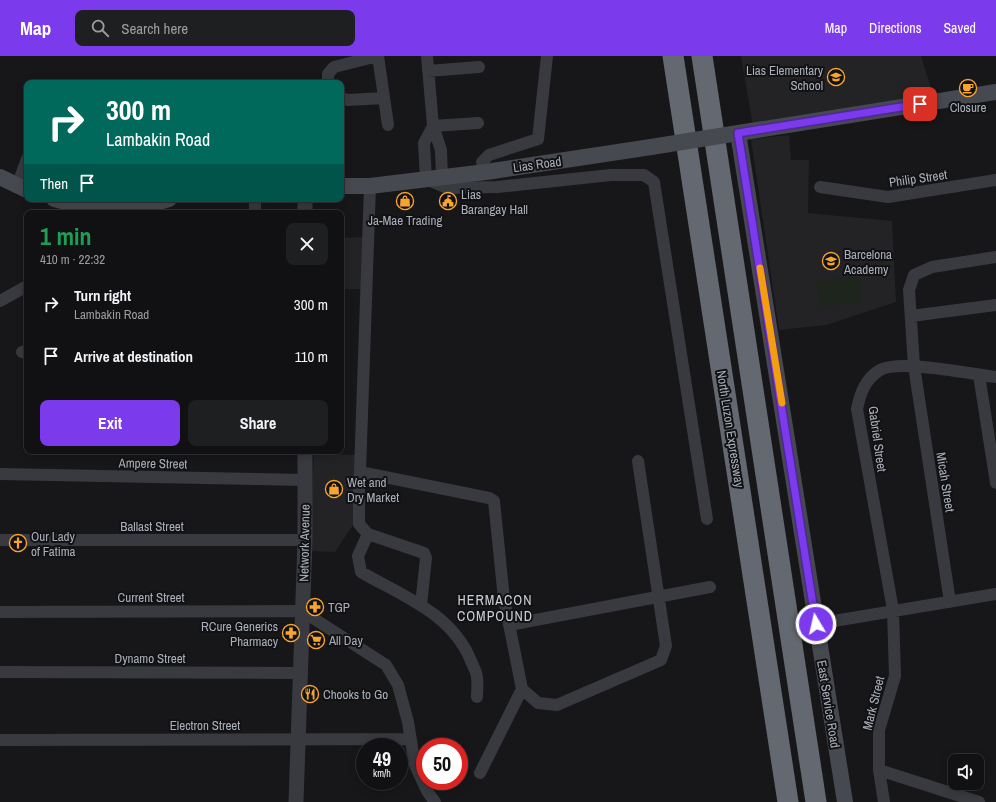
<!DOCTYPE html>
<html lang="en">
<head>
<meta charset="utf-8">
<style>
	body { margin:0; font-family:"Archivo Narrow",sans-serif; background:#1e1f21; color:#f1f3f6; height:100vh; display:flex; flex-direction:column; font-size:15px; white-space:nowrap }
	* { box-sizing:border-box; margin:0 }
	p { font-size:13px; color:#9c9da0 }
	.icon { flex:none; width:22px; height:22px; fill:none; stroke:currentColor; stroke-width:2; stroke-linecap:round; stroke-linejoin:round }
	.map { position:relative; flex:1; overflow:hidden }
	.side { position:absolute; left:24px; top:154px; width:320px; height:244px; display:flex; flex-direction:column; background:#111113; border-radius:8px; box-shadow:0 2px 10px #0003,0 0 0 1px #303133 }
	.side>* { flex:none }
	.guide { position:absolute; left:24px; top:24px; width:320px; height:122px; border-radius:8px; box-shadow:0 2px 10px #0003,0 0 0 1px #303133; background:#00695c; color:#fff; overflow:hidden }
	.controls { position:absolute; left:948px; top:698px; display:grid; gap:8px }
	.controls a { display:grid; place-items:center; width:36px; height:36px; border-radius:8px; background:#111113; box-shadow:0 2px 10px #0003,0 0 0 1px #303133; font-size:20px }
	.speed { position:absolute; left:356px; top:682px; display:flex; gap:8px; font-size:20px; font-weight:700; text-align:center }
	.speed>* { display:grid; place-content:center; width:52px; height:52px; border-radius:50%; background:#111113; box-shadow:0 2px 10px #0003,0 0 0 1px #303133; line-height:1 }
	.speed small { font-size:10px; font-weight:400 }
	.speed .limit { border:6px solid #d22; background:#fff; color:#111 }
	.pin { position:absolute; display:grid; place-items:center; width:34px; height:34px; color:#fff; margin:-17px; border-radius:8px; box-shadow:0 2px 6px #0006 }
	.me { position:absolute; width:44px; margin:-22px; rotate:351deg; stroke-linejoin:round; filter:drop-shadow(0 0 3px #0008) }
	.turn { display:flex; align-items:center; gap:14px; height:84px; padding:0 16px; font-size:18px }
	.turn .icon { width:52px; height:52px; stroke-width:2.5 }
	.turn b { display:block; font-size:28px; line-height:34px }
	.then { display:flex; align-items:center; height:38px; padding:0 16px; background:#0003; gap:8px; font-size:15px }
	.round { display:grid; place-items:center; flex:none; width:42px; height:42px; border-radius:8px; background:#1e1f21 }
	.overview { display:flex; align-items:center; justify-content:space-between; height:68px; padding:0 16px }
	h1 { font-size:24px; font-weight:700; line-height:30px; color:#1e9e55 }
	.button { display:flex; gap:8px; margin-top:auto; padding:8px 16px }
	.button a { flex:1; height:46px; border-radius:8px; background:#7c3aed; color:#fff; font-size:16px; font-weight:700; line-height:46px; text-align:center }
	.button a+a { background:#1e1f21; color:#f1f3f6 }
	ul { padding:0; list-style:none }
	li { display:flex; align-items:center; gap:12px; height:52px; padding:0 16px }
	li div { flex:1 }
	li b { display:block; font-size:15px }
	li em { font-style:normal }
	header { display:flex; align-items:center; gap:24px; box-sizing:border-box; height:56px; padding:0 20px; background:#7c3aed; color:#fff }
	header strong { font-size:19px }
	nav { display:flex; gap:22px; margin-inline-start:auto; font-size:14px }
	.search { width:280px; height:36px; background:#1e1f21; display:flex; align-items:center; gap:10px; box-sizing:border-box; padding:0 14px; border-radius:8px; color:#9c9da0; font-size:15px }
	.map>svg:first-child { display:block }
</style>
</head>
<body>
<header>
<strong>Map</strong>
<div class="search"><svg class="icon" aria-label="search" viewBox="0 0 24 24"><circle cx="10" cy="10" r="6"/><path d="M15 15l6 6"/></svg>Search here</div>
<nav><a>Map</a><a>Directions</a><a>Saved</a></nav>
</header>
<div class="map">
<svg width="996" height="746" viewBox="0 0 996 746">
	<rect width="100%" height="100%" fill="#171719"/>
	<path fill="#232326" d="M741,0H921L934,42L753,70Z
		M789,79L791,104H809L808,157L892,165L896,246L826,269L779,274L751,83Z
		M362,181L364,233H341V182Z
		M314,398L355,399V466L335,496L309,495Z"/>
	<path fill="#1d251d" d="M858,220L861,245L820,251L817,225Z"/>
	<g fill="none" stroke-linecap="round" stroke-linejoin="round">
		<path stroke="#383a3f" stroke-width="12" d="M378,0L388,69
			M427,0L433,70L441,94L442,121
			M428,15L479,11
			M328,27V18L334,11L378,0
			M341,42L348,44L384,42
			M433,70L424,87L426,123L447,132L497,131L611,119H644L654,126L707,463
			M433,70L478,67
			M486,116L482,106L489,99L538,83L547,0
			M17,130L27,103
			M370,130L360,416L489,442L494,445L504,543L522,633L538,647L557,649L661,604L666,590L638,405
			M820,131L888,141L996,124
			M255,143V157
			M0,245L27,230
			M911,260L996,249
			M22,296L27,295
			M979,319L996,427
			M360,416L359,428V468L368,478L424,497L426,502L421,549
			M0,418L305,424
			M368,478L358,500L361,516C402,540 452,557 471,605C473,610 477,616 477,622C478,628 477,635 477,641
			M0,484H305
			M950,546L914,310L909,234L914,219L932,211L996,201
			M0,556L302,555L386,609L398,629L408,666L415,709L427,735L435,746
			M816,568L996,538
			M509,569L710,531
			M0,616L299,617
			M0,684L410,683
			M879,714L979,746
			M480,717L522,633
			M884,746L879,714V674L895,620L893,554L857,353C860,338 865,323 880,314C900,303 970,318 996,321"/>
		<path stroke="#383a3f" stroke-width="15" d="M305,157V143
			M296,746L305,484V395"/>
		<path stroke="#46494f" stroke-width="16" d="M738,77L845,746
			M732,78L996,36
			M0,121L27,134
			M341,130H370L486,116L651,91
			M54,143C90,153 133,156 169,143"/>
		<path stroke="#646870" stroke-width="21" d="M673,0L788,746
			M702,0L816,746"/>
		<path stroke="#46494f" stroke-width="16" d="M651,91L732,78"/>
	</g>
	<g fill="none" stroke-linecap="round" stroke-linejoin="round">
		<g stroke="#51269a" stroke-width="10">
			<path id="route" d="M816,568L738,77L920,48"/>
		</g>
		<use href="#route" stroke="#7c3aed" stroke-width="7"/>
		<path stroke="#f59e0b" stroke-width="7" d="M760,212L782,347"/>
	</g>
	<defs>
		<g id="school-ring" transform="scale(0.9)"><circle r="9.5" fill="#121214" stroke="#f8a530" stroke-width="1.5"/><path d="M0-5L7-2L0 1L-7-2ZM-4 1L0 2.5L4 1V4Q0 6-4 4Z" fill="#f8a530"/></g>
		<g id="cafe-ring" transform="scale(0.9)"><circle r="9.5" fill="#121214" stroke="#f8a530" stroke-width="1.5"/><path d="M-5.5-4.5H6V0H3Q3 3.5 0 3.5H-2.5Q-5.5 3.5-5.5 0ZM3-3.2v2h1.7v-2ZM-6 4.5H4V6H-6Z" fill="#f8a530"/></g>
		<g id="shop-ring" transform="scale(0.9)"><circle r="9.5" fill="#121214" stroke="#f8a530" stroke-width="1.5"/><path d="M-5-2.5h2.3a2.7 3.5 0 0 1 5.4 0H5L5.5 6h-11ZM-1.5-2.5h3a1.5 2.3 0 0 0-3 0Z" fill="#f8a530"/></g>
		<g id="civic-ring" transform="scale(0.9)"><circle r="9.5" fill="#121214" stroke="#f8a530" stroke-width="1.5"/><path d="M-.6-6.5H3V-4.5H.6V-3L4-1V1h2V6H-6V1h2V-1L-.6-3ZM-1.2 2.5V6h2.4V2.5Z" fill="#f8a530"/></g>
		<g id="church-ring" transform="scale(0.9)"><circle r="9.5" fill="#121214" stroke="#f8a530" stroke-width="1.5"/><path d="M-1.2-6h2.4v3.5h3.3v2.4h-3.3V6h-2.4V-.1h-3.3v-2.4h3.3Z" fill="#f8a530"/></g>
		<g id="pharmacy-ring" transform="scale(0.9)"><circle r="9.5" fill="#121214" stroke="#f8a530" stroke-width="1.5"/><path d="M-2-6h4v4h4v4h-4v4h-4v-4h-4v-4h4Z" fill="#f8a530"/></g>
		<g id="supermarket-ring" transform="scale(0.9)"><circle r="9.5" fill="#121214" stroke="#f8a530" stroke-width="1.5"/><path d="M-6-5.5h2.5l.6 2H6L4.5 2H-2.5L-4.4-4H-6ZM-1.5 3.2a1.3 1.3 0 1 0 .1 0ZM3 3.2a1.3 1.3 0 1 0 .1 0Z" fill="#f8a530"/></g>
		<g id="restaurant-ring" transform="scale(0.9)"><circle r="9.5" fill="#121214" stroke="#f8a530" stroke-width="1.5"/><path d="M-5-6h1v4h1v-4h1v4h1v-4h1v5L-1.5 .5V6h-2V.5L-5-1ZM5-6V6H3V1.5H1.5Q1.5-4 5-6Z" fill="#f8a530"/></g>
	</defs>
	<g fill-rule="evenodd">
		<use href="#school-ring" x="836" y="21"/>
		<use href="#cafe-ring" x="968" y="32"/>
		<use href="#shop-ring" x="405" y="145"/>
		<use href="#civic-ring" x="448" y="145"/>
		<use href="#school-ring" x="831" y="205"/>
		<use href="#shop-ring" x="334" y="433"/>
		<use href="#church-ring" x="18" y="487"/>
		<use href="#pharmacy-ring" x="315" y="551"/>
		<use href="#pharmacy-ring" x="291" y="577"/>
		<use href="#supermarket-ring" x="316" y="584"/>
		<use href="#restaurant-ring" x="310" y="638"/>
	</g>
	<g text-anchor="middle" stroke-width="4" stroke-linejoin="round" paint-order="stroke">
		<g font-size="13" fill="#a9afba" stroke="#121214" text-anchor="start">
			<text x="823" y="19" text-anchor="end">Lias Elementary<tspan x="823" dy="15">School</tspan></text>
			<text x="968" y="56" text-anchor="middle">Closure</text>
			<text x="461" y="143">Lias<tspan x="461" dy="15">Barangay Hall</tspan></text>
			<text x="405" y="169" text-anchor="middle">Ja-Mae Trading</text>
			<text x="844" y="203">Barcelona<tspan x="844" dy="15">Academy</tspan></text>
			<text x="347" y="431">Wet and<tspan x="347" dy="15">Dry Market</tspan></text>
			<text x="31" y="485">Our Lady<tspan x="31" dy="15">of Fatima</tspan></text>
			<text x="328" y="556">TGP</text>
			<text x="278" y="575" text-anchor="end">RCure Generics<tspan x="278" dy="15">Pharmacy</tspan></text>
			<text x="329" y="589">All Day</text>
			<text x="323" y="643">Chooks to Go</text>
		</g>
		<g font-size="13" fill="#a9afba" stroke="#121214">
			<text transform="translate(537 108) rotate(-8)" y="5">Lias Road</text>
			<text transform="translate(918 122) rotate(-8)" y="5">Philip Street</text>
			<text transform="translate(731 373) rotate(81)" y="5">North Luzon Expressway</text>
			<text transform="translate(878 383) rotate(82)" y="5">Gabriel Street</text>
			<text transform="translate(153 407) rotate(1)" y="5">Ampere Street</text>
			<text transform="translate(946 426) rotate(81)" y="5">Micah Street</text>
			<text x="152" y="475">Ballast Street</text>
			<text transform="translate(304 487) rotate(-89)" y="5">Network Avenue</text>
			<text x="151" y="546">Current Street</text>
			<text x="150" y="607">Dynamo Street</text>
			<text transform="translate(873 647) rotate(-76)" y="5">Mark Street</text>
			<text transform="translate(829 648) rotate(81)" y="5">East Service Road</text>
			<text x="205" y="674">Electron Street</text>
		</g>
		<g font-size="14" letter-spacing="1" fill="#caced5" stroke="#121214">
			<text x="495" y="549">HERMACON<tspan x="495" dy="16">COMPOUND</tspan></text>
		</g>
	</g>
</svg>
<div class="controls">
<a><svg class="icon" aria-label="sound" viewBox="0 0 24 24"><path d="M4 9h4l5-4v14l-5-4H4zM17 9q2 3 0 6"/></svg></a>
</div>
<div class="speed"><div>49<small>km/h</small></div><div class="limit">50</div></div>
<div class="pin" style="left:920px;top:48px;background:#d93025"><svg class="icon" aria-label="arrive" viewBox="0 0 24 24"><path d="M6 21V4h12l-3 4 3 4H6"/></svg></div>
<svg class="me" style="left:816px;top:568px" viewBox="-20 -20 40 40"><circle r="17" fill="#7c3aed" stroke="#fff" stroke-width="3"/><path d="M0-11L8 9 0 5-8 9z" fill="#fff"/></svg>
<div class="guide">
<div class="turn"><svg class="icon" aria-label="right" viewBox="0 0 24 24"><path d="M7 20v-9h11M14 6l5 5-5 5"/></svg><div><b>300 m</b>Lambakin Road</div></div>
<div class="then">Then<svg class="icon" aria-label="arrive" viewBox="0 0 24 24"><path d="M6 21V4h12l-3 4 3 4H6"/></svg></div>
</div>
<section class="side">
<div class="overview"><div><h1>1 min</h1><p>410 m · 22:32</p></div><a class="round"><svg class="icon" aria-label="close" viewBox="0 0 24 24"><path d="M6 6l12 12M18 6L6 18"/></svg></a></div>
<ul>
<li><svg class="icon" aria-label="right" viewBox="0 0 24 24"><path d="M7 20v-9h11M14 6l5 5-5 5"/></svg><div><b>Turn right</b><p>Lambakin Road</p></div><em>300 m</em></li>
<li><svg class="icon" aria-label="arrive" viewBox="0 0 24 24"><path d="M6 21V4h12l-3 4 3 4H6"/></svg><div><b>Arrive at destination</b></div><em>110 m</em></li>
</ul>
<div class="button"><a>Exit</a><a>Share</a></div>
</section>
</div>
</body>
</html>
